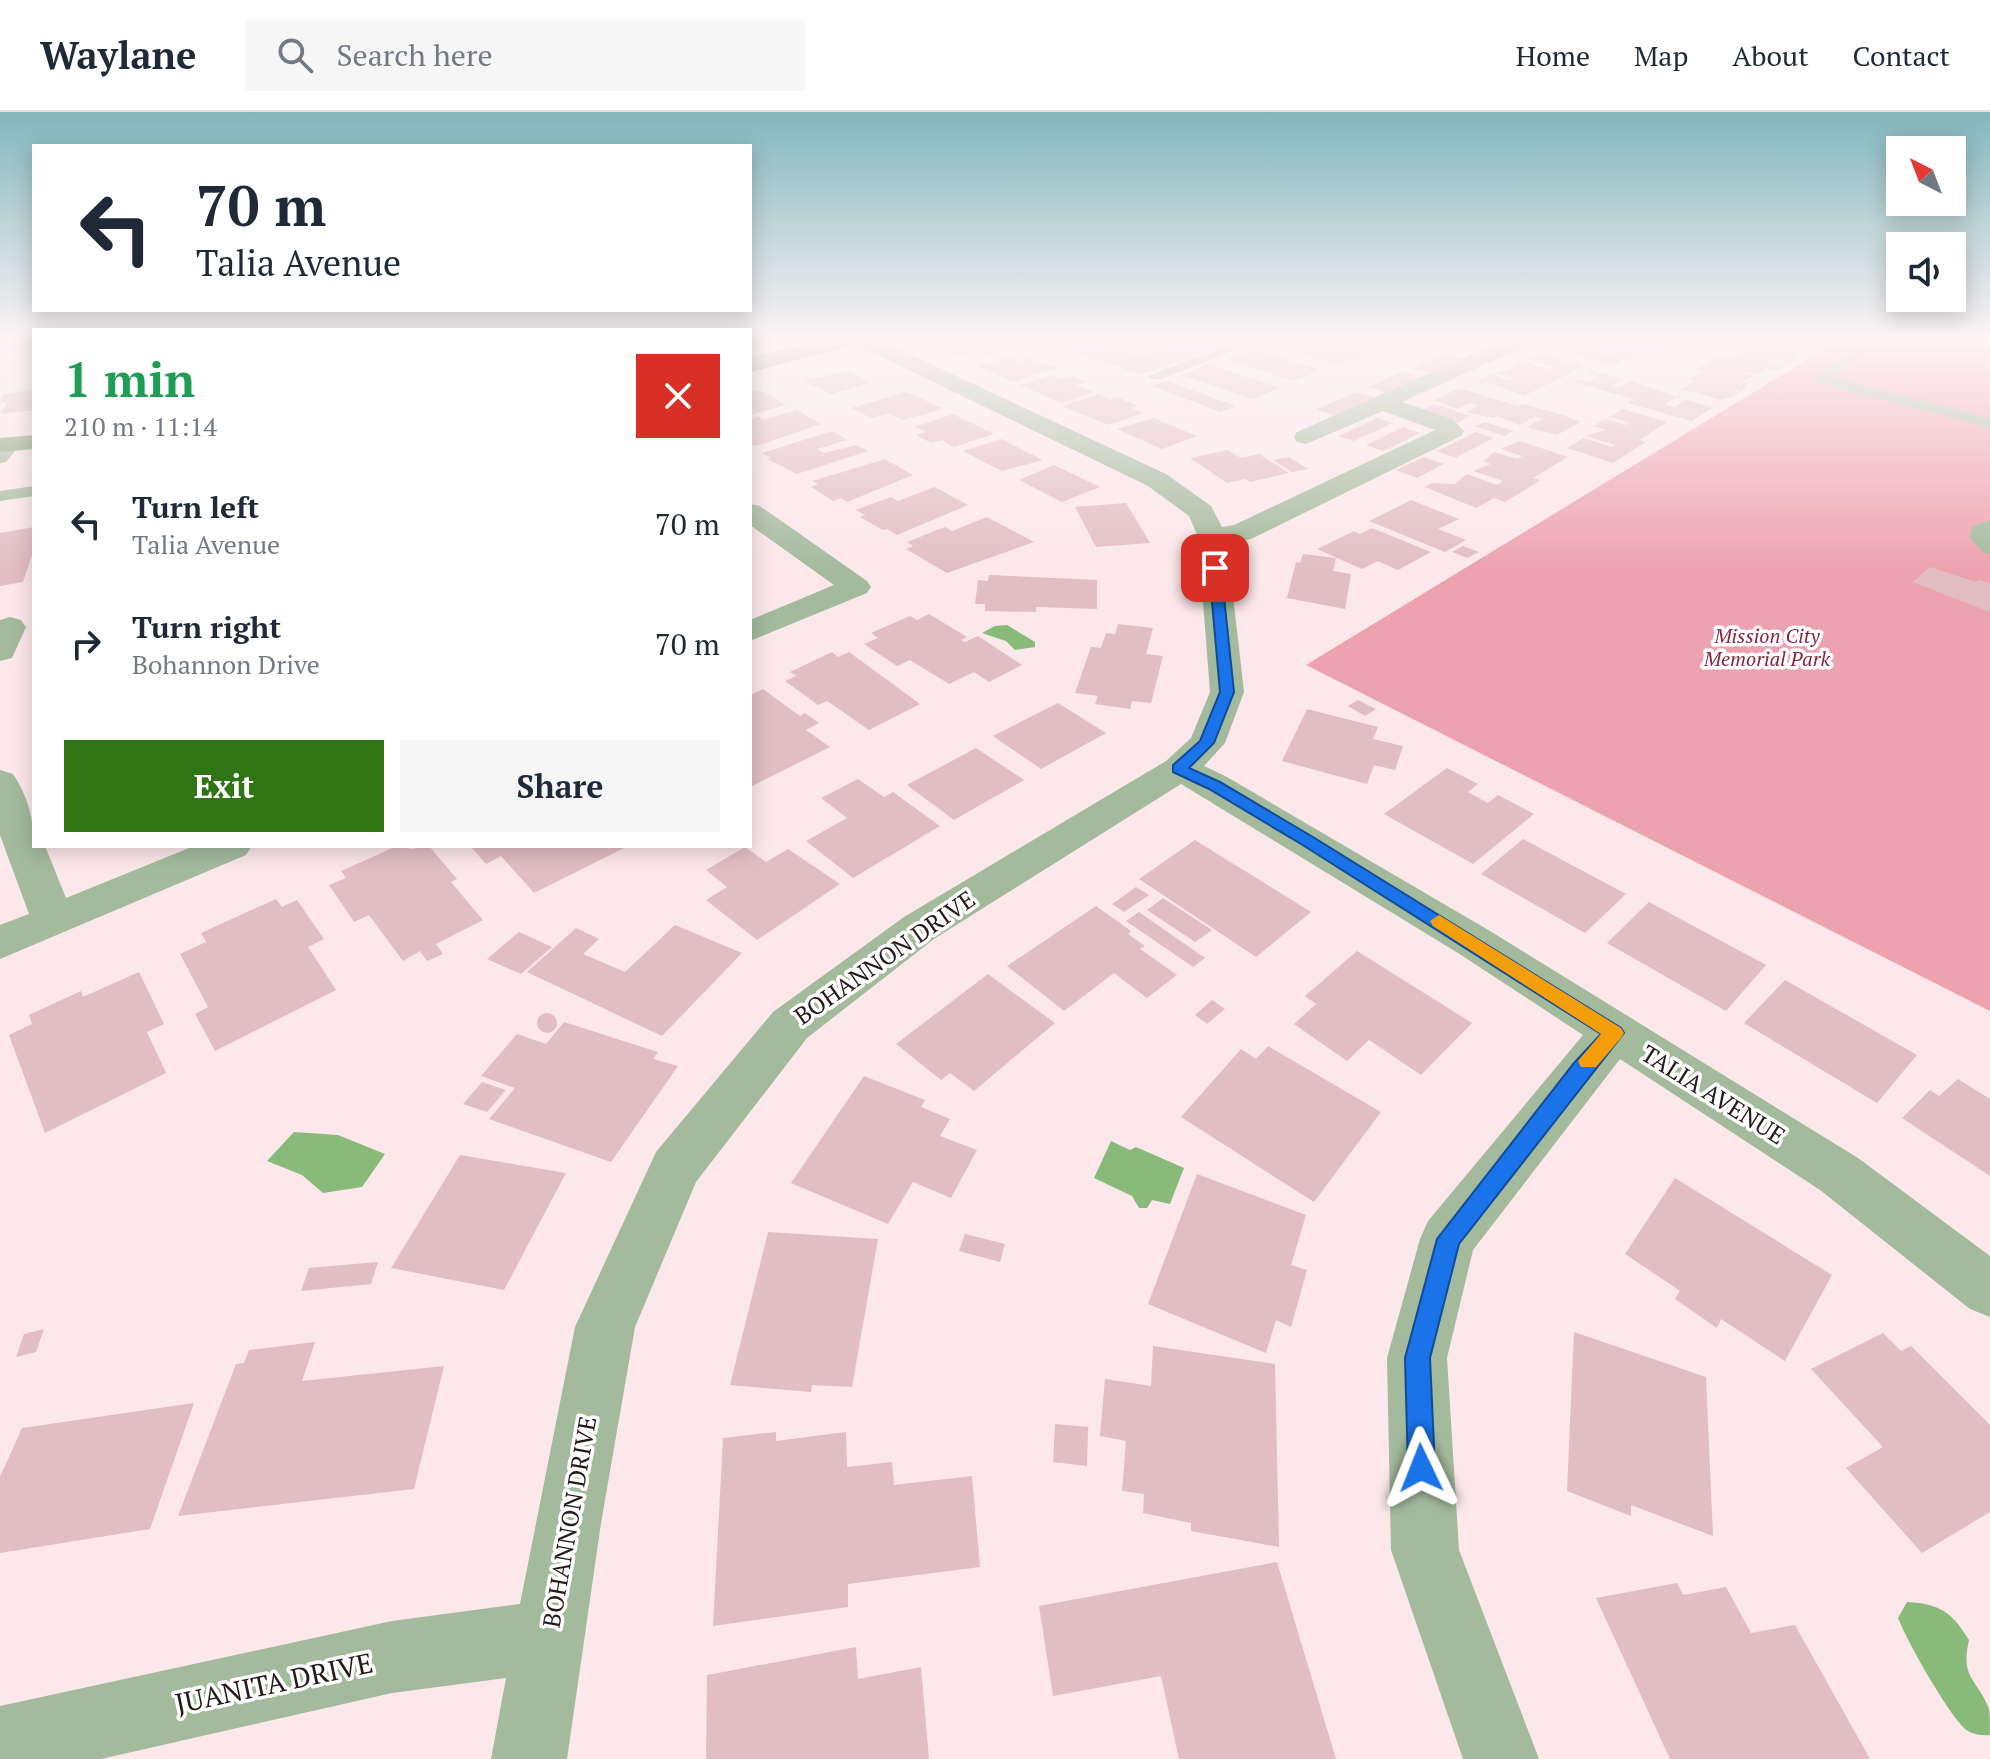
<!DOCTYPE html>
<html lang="en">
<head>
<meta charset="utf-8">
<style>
	body { margin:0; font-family:"PT Serif",serif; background:#f6f6f7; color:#1f2937; height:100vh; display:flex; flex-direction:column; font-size:30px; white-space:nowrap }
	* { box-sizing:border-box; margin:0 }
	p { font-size:26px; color:#747a83 }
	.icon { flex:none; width:44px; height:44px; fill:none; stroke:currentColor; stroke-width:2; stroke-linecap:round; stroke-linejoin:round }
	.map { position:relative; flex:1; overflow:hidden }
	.panel { position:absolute; left:32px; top:216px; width:720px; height:520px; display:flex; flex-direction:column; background:#fff; border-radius:0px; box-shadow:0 4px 20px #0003 }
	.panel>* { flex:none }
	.guide { position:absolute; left:32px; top:32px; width:720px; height:168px; border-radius:0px; box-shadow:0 4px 20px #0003; background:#fff; color:#1f2937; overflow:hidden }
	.needle { width:52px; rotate:318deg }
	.fabs { position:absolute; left:1886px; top:24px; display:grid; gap:16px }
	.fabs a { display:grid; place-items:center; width:80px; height:80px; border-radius:0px; background:#fff; box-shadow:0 4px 20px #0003; font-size:40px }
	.pin { position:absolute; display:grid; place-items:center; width:68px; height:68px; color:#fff; margin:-34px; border-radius:16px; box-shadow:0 4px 12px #0006 }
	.me { position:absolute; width:88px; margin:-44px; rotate:358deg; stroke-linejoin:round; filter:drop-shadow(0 0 6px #0008) }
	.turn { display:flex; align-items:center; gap:28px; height:168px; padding:0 32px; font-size:36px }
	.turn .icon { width:104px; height:104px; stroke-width:2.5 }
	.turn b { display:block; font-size:56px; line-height:68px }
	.round { display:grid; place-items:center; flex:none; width:84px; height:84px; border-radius:0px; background:#f6f6f7 }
	.headline { display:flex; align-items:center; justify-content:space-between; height:136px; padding:0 32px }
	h1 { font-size:48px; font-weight:700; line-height:60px; color:#1e9e55 }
	.cta { display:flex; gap:16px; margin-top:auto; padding:16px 32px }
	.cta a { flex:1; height:92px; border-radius:0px; background:#2f7516; color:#fff; font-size:32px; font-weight:700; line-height:92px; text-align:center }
	.cta a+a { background:#f6f6f7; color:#1f2937 }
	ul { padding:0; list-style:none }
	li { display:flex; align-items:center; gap:24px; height:120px; padding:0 32px }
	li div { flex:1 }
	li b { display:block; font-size:30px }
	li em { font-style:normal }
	header { display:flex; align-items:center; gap:48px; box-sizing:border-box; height:112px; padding:0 40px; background:#fff; border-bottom:2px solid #e0e1e3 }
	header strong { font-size:38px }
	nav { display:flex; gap:44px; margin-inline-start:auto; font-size:28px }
	.search { width:560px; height:72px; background:#f6f6f7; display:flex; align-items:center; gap:20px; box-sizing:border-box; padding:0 28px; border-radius:0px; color:#747a83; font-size:30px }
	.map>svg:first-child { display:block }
</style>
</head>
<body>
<header>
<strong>Waylane</strong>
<div class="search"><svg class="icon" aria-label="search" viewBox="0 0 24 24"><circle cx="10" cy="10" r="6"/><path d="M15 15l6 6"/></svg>Search here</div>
<nav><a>Home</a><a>Map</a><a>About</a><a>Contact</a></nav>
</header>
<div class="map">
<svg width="1990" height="1647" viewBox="0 0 1990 1647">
	<rect width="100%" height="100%" fill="#fce7ea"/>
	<path fill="#eda2af" d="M1841,227H1990V899L1306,553Z"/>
	<path fill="#88ba7a" d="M1007,513L1035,530V535L1015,538L1006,529L982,521L995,514Z
		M294,1020L338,1023L385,1042L362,1075L323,1081L302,1063L267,1049Z
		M1111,1029L1130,1038L1136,1035L1184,1056L1170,1092L1152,1088L1147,1096H1139L1132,1084L1094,1066Z
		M1907,1490C1940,1492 1952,1500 1969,1528C1960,1567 1977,1566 1989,1597C1990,1604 1990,1615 1990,1623C1980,1624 1969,1622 1962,1614C1943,1592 1909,1533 1898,1506Z"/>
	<path fill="#e1bec3" d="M11,227H34V231L22,239L0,240V231Z
		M958,227H986L1007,238L990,244L978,239L958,245L936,236Z
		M1092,227L1139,244L1179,231L1171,227H1220L1231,231L1140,263L1043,228Z
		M1279,227H1312L1363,243L1337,253L1267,232Z
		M1343,227H1401L1375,238Z
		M1550,227H1583L1566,235L1545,229Z
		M1621,227L1646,232L1650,230L1643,227H1684L1654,243L1641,239L1613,253L1571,242L1579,238L1574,236L1579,234L1608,242L1611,240L1585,232L1599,228L1612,232Z
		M1774,227H1830L1811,238Z
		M1755,232L1800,243L1792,251L1763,244L1760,245L1788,253L1774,258L1766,256L1759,263L1727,257L1756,264L1741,270L1748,272L1741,280L1717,275L1739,281L1732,285L1721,288L1681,277L1696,269L1689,267L1702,260L1695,258L1720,244L1730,247L1744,241L1746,240L1742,239Z
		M1253,237L1320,258L1294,269L1227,247Z
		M1446,242L1464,247L1431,262L1413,256Z
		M1543,242L1585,254L1524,284L1494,272L1478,271L1490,262L1508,268L1513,266L1495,261L1506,259L1521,252L1517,251L1521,249L1547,257L1552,255L1526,247Z
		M1009,245L1019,249L1031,246L1057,256L1013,270L976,254Z
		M1209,252L1280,276L1252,287L1181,263Z
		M848,259L870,271L831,282L804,269Z
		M1593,259L1624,267L1611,274L1619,276L1630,269L1677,285L1665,292L1675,295L1686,288L1714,295L1692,309L1628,291L1633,287L1573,270L1579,267L1590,270L1599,265L1588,262Z
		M1402,260L1420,266L1386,281L1368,275Z
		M1052,263L1061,267L1071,264L1085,270L1075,273L1094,280L1061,291L1020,273Z
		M1166,269L1236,294L1221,300L1151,274Z
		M1459,276L1518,294L1522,292L1557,301L1581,310L1557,323L1527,315L1542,307L1535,305L1519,313L1497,304L1493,306L1466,300L1478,294L1470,291L1458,297L1434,288Z
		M34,277V298L0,302L8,290L0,291L2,283Z
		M757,278L764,280L786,293L750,303V280Z
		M907,280L944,297L902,308L889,301L871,306L851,296Z
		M1356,280L1375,286L1336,304L1317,297Z
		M1098,282L1110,287L1117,285L1138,294L1132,296L1143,301L1108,313L1063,294Z
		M1433,292L1471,304L1457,311L1420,299Z
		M1623,297L1668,310L1639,328L1646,330L1613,351L1567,336L1584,326L1612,335L1616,333L1585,324L1606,318L1593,314L1606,307L1626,313L1630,311L1610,305Z
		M797,298L821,312L757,334L750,332V308L759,305L763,308Z
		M953,302L994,322L954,335L942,328L931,331L916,323L926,320L915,315Z
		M1153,306L1197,324L1162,337L1117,317Z
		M1377,306L1393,311L1354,329L1338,324Z
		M1485,310L1514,319L1504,324L1475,314Z
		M1403,315L1420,321L1383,339L1366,333Z
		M832,319L847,328L817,337L824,341L857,333L868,339L797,362L767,347L771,346L762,341Z
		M1476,320L1494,326L1455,346L1437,339Z
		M1001,327L1043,348L1002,359L963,339Z
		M1520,329L1568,345L1533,366L1541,368L1505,390L1494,386L1476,396L1425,375L1432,371L1455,372L1467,362L1497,373L1503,369L1473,359L1491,352L1484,349L1494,340L1518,347L1522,344L1500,337Z
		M1228,338L1241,346L1259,342L1289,361L1250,370L1245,367L1227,371L1190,346Z
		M1289,345L1308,357L1292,360L1273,348Z
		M1423,345L1444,352L1417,366L1396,358Z
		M885,347L913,363L847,390L841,386L833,389L811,375L818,372L812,369Z
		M1054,353L1100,375L1062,390L1019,368Z
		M935,375L968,393L897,423L887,417L883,418L860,405L865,403L855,398L891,385L898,389Z
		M1411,388L1459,407L1438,417L1466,428L1445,440L1369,409Z
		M1126,391L1150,431L1096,435L1075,395Z
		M987,405L1034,430L947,461L906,437L913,434L907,430L945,415L952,419Z
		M34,415V437L23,470L0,474V421Z
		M1372,416L1431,440L1398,458L1378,449L1362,457L1317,437L1354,419L1360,422Z
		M1463,434L1479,440L1467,446L1452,440Z
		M1303,442L1336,446L1333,459L1351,462L1345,497L1287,486L1296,450L1300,451Z
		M1930,455L1976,470L1979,468L1990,471V500L1913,470Z
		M989,463L1097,468V497L1036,495V500L985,499V492H975L978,468L988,469Z
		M929,502L967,525L961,528L965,530L978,524L1022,553L989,570L974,560L949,572L910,548L897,554L864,532L878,526L871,521L910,504L917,508Z
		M1118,512L1153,516L1146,542L1163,544L1151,591L1132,589L1130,597L1095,592L1098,584L1075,581L1091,535L1101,536L1106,521L1115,522Z
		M832,540L838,545L849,540L920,592L869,618L827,589L818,593L785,569L796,564L790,560Z
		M763,577L800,604L805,601L819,611L806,618L830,635L752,674L750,583Z
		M1358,588L1376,597L1365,604L1348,594Z
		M1058,591L1106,621L1041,657L993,624Z
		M1307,597L1378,615L1373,627L1403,634L1395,658L1374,653L1367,672L1282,649Z
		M976,636L1024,668L954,708L907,673Z
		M1447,656L1478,672L1468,680L1488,691L1498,683L1534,702L1473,752L1384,702Z
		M858,667L884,685L893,680L940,714L853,766L806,729L847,706L821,686Z
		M1523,727L1626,782L1585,821L1481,762Z
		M1195,728L1311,800L1256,845L1139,767Z
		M397,734L411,737L429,734L457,767L451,770L483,808L436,832L443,842L427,849L420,839L403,849L369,803L354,810L329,773L346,766L341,759Z
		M470,734H628L534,781L501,744L486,752Z
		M745,735L766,750L788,737L840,772L757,828L706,788L727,775L706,758Z
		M1136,775L1149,783L1124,800L1112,792Z
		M1163,786L1212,818L1195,830L1147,798Z
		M276,787L282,795L297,788L324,827L308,835L336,878L215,939L195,902L208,895L180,842L206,830L201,821Z
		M1649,790L1766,853L1726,899L1607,831Z
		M1096,794L1131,819L1128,822L1145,834L1140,837L1177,863L1147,886L1114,861L1064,899L1007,854Z
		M1139,800L1205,846L1193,855L1126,809Z
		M675,813L742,841L662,924L527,860L576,816L599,827L583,842L625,860Z
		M519,820L552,835L521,862L487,847Z
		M1357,839L1472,911L1421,963L1369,928L1347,949L1294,912L1316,892L1305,884Z
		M139,860L164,912L147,920L166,961L45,1021L9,923L32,912L29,903L81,879L83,885Z
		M988,862L1055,911L974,979L950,961L941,968L896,932Z
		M1785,868L1917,943L1877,991L1744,911Z
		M1212,888L1225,897L1207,912L1195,903Z
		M537 911a10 10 0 1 1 20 0a10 10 0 1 1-20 0Z
		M564,910L658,940L653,947L678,954L611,1050L489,1007L515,976L481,964L517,922L546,932Z
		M1268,934L1381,1000L1314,1090L1181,1005L1241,937L1256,947Z
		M864,964L925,988L921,995L950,1007L940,1024L977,1038L951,1086L913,1070L888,1112L791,1071Z
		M1958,967L1990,987V1064L1902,1006L1930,978L1939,984Z
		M482,970L506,978L487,1000L463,992Z
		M460,1043L566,1061L504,1178L391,1156Z
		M1197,1062L1306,1103L1291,1153L1307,1158L1291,1215L1276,1208L1266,1241L1148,1192Z
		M1675,1066L1832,1163L1785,1249L1721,1207L1717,1216L1675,1187L1680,1179L1625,1142Z
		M768,1120L878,1127L852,1275L812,1273L811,1280L730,1273Z
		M965,1122L1005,1132L1000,1150L959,1139Z
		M378,1150L371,1172L301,1179L309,1156Z
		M44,1217L36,1240L16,1245L24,1222Z
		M1574,1220L1706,1265L1713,1424L1631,1393V1404L1567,1379Z
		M1883,1221L1901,1239L1911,1234L1990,1313V1400L1922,1441L1846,1356L1883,1335L1811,1257Z
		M315,1230L302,1269L444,1254L414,1377L178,1404L236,1252L244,1251L249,1238Z
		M1153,1234L1275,1252L1279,1435L1191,1419V1411L1143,1401L1144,1382L1122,1379L1126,1329L1100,1324L1105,1267L1151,1274Z
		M194,1291L150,1417L0,1441V1365L22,1316Z
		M1055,1312L1088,1315L1087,1354L1053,1350Z
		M776,1320V1329L846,1320L847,1355L892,1350L894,1373L972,1364L980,1455L848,1472V1495L713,1514L723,1326Z
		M1277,1450L1336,1647H1179L1161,1564L1053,1584L1039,1494Z
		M1677,1471L1683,1483L1726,1475L1751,1521L1795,1513L1870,1647H1670L1596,1486Z
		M856,1535L858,1567L921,1555L929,1647H706L707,1563Z"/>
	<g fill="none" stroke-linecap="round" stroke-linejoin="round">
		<path fill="#a3ba9d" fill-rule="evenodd" d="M1243,227L1256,230L1161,267H1151L1148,264Z
			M1859,227L1876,230L1833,265L1990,306V316L1817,270V264L1861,230Z
			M13,327L21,332L6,350L0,351V336Z
			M34,374V384L0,389V379Z
			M1990,408V442L1983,440L1969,425L1973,414Z"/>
		<path fill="#a3ba9d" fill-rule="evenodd" d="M850,227H877L1166,362L1211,394L1222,415L1234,413L1435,318L1383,299L1306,332L1297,330L1294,325L1297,320L1507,227H1535L1532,231L1402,290L1452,307L1464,319L1461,324L1251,427L1227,431L1244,580L1225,631L1204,654L1227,665L1490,819L1858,1046L1990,1144V1205L1970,1197L1820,1078L1620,947L1473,1138L1447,1246L1459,1438L1539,1647H1463L1391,1438L1387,1246L1420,1127L1428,1109L1583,923L1458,841L1181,672L934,827L807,926L696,1070L635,1215L601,1411L567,1647H491L506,1566L392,1581L101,1647H0V1594L392,1509L520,1492L575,1215L656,1040L773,900L904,805L1166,649L1191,626L1210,580L1198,425L1189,404L1148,374L853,231Z
			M750,392L760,394L867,469L871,475L867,481L750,529V508L834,473L750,413Z
			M10,505L21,508L26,515L12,546L0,549V508Z
			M0,658L13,662C28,684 34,708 34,734H45L66,786L194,734H252L246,743L0,847V813L29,802L0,723Z"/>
		<path fill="#7fa076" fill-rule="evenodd" d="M829,227H866L863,231L750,260V246Z
			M34,323V337L0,340V326Z"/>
	</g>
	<linearGradient id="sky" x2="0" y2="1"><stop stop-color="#81b6bc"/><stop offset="0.5" stop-color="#fef4f6"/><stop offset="1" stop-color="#fef4f6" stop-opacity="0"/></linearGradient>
	<rect width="1990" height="458" fill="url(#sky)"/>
	<path fill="#1a73e8" stroke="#114b97" stroke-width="2" d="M1215,452L1221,456L1234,580L1214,631L1189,656L1220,670L1313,725L1621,916L1624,921L1459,1132L1430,1246L1435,1356L1431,1365L1421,1369L1412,1365L1408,1356L1405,1246L1437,1127L1574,951L1601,922L1301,732L1209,677L1173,660V653L1200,629L1220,580L1209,456Z"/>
	<path fill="#f59e0b" d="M1439,803L1621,916L1624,921L1621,926L1596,955H1581L1578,949L1601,922L1433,814L1430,809Z"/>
	<g text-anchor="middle" stroke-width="7" stroke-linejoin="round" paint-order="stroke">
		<g font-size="20" font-style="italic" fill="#892642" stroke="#fff">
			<text x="1767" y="531">Mission City<tspan x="1767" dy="23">Memorial Park</tspan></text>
		</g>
		<g font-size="24" fill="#25191a" stroke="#fff">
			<text transform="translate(885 846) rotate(-35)" y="8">BOHANNON DRIVE</text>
			<text transform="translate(1713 983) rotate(32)" y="8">TALIA AVENUE</text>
			<text transform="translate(570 1410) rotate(-80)" y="8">BOHANNON DRIVE</text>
		</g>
		<g font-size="28" fill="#25191a" stroke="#fff">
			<text transform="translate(274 1571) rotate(-12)" y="10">JUANITA DRIVE</text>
		</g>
	</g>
</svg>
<div class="fabs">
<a><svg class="needle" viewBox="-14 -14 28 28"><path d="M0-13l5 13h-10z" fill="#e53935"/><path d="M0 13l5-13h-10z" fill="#747a83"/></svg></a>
<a><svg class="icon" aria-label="sound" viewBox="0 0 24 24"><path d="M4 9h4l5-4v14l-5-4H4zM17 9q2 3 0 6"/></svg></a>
</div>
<div class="pin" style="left:1215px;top:456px;background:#d93025"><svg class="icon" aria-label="arrive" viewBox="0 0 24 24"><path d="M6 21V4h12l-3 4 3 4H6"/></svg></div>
<svg class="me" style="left:1421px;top:1356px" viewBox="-20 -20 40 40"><path d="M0-17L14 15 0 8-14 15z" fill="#1a73e8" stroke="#fff" stroke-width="4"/></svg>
<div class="guide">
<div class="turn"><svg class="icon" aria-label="left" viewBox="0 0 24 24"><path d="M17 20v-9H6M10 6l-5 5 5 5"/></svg><div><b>70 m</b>Talia Avenue</div></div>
</div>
<section class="panel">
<div class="headline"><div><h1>1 min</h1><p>210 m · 11:14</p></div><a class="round" style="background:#d93025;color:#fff"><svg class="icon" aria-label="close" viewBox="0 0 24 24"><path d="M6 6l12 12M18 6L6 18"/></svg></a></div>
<ul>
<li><svg class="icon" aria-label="left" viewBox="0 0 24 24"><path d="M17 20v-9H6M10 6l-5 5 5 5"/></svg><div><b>Turn left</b><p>Talia Avenue</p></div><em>70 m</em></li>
<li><svg class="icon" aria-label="right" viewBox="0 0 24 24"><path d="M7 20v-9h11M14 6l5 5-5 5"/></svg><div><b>Turn right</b><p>Bohannon Drive</p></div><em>70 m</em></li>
</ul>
<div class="cta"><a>Exit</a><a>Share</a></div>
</section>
</div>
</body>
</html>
